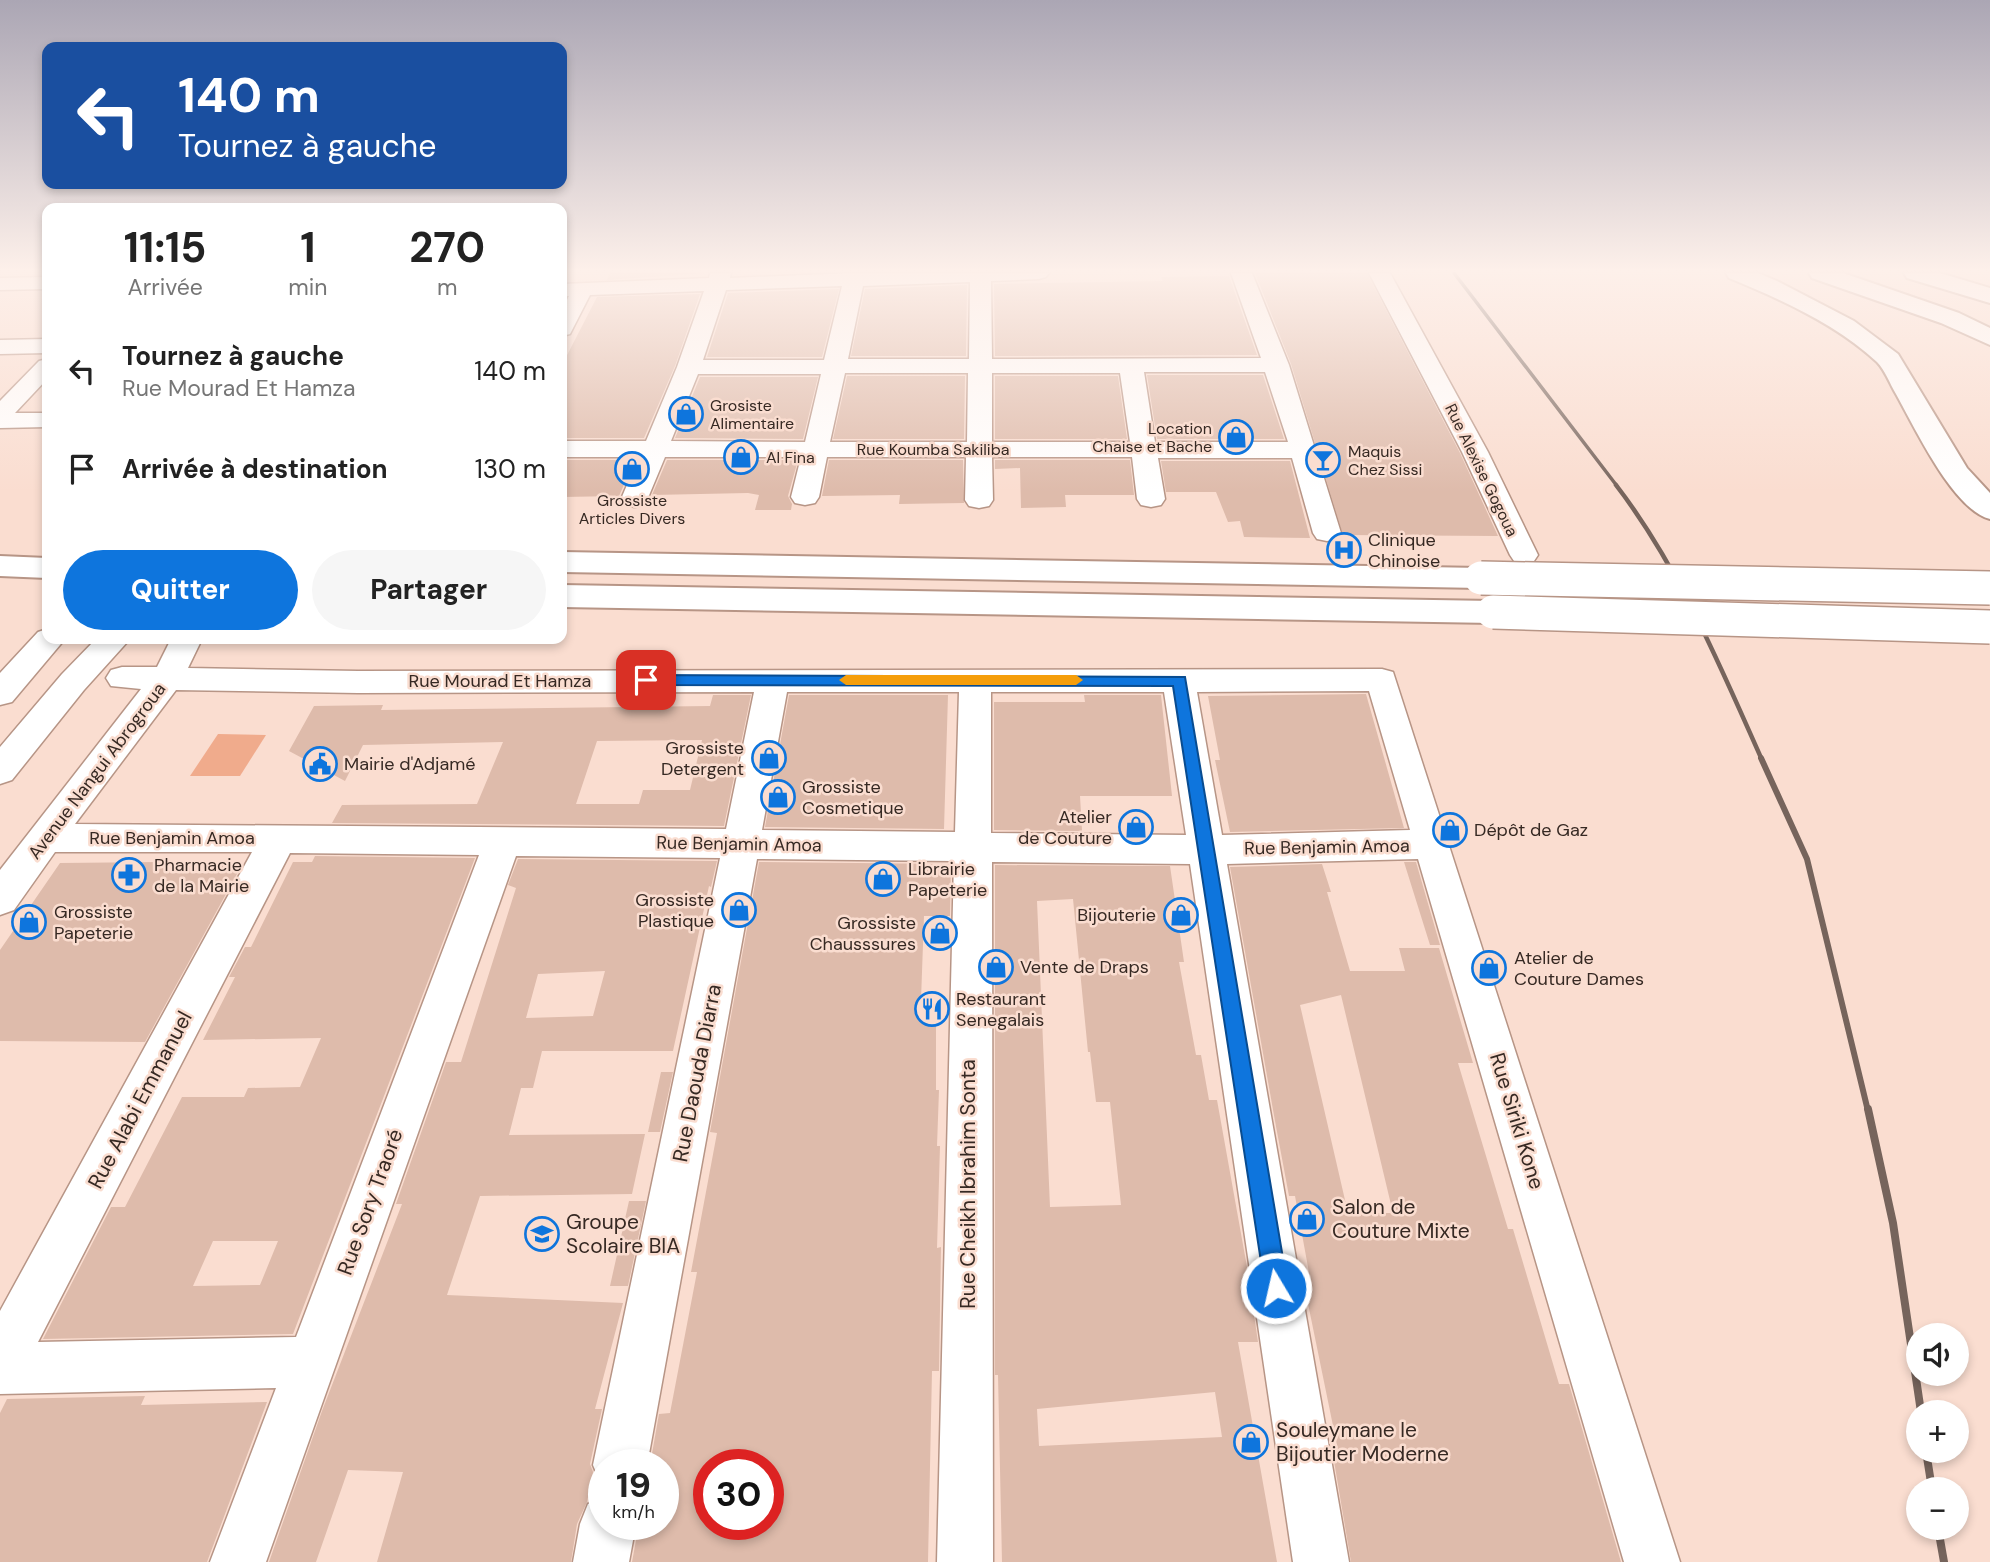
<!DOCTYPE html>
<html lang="fr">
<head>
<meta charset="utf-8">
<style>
	body { margin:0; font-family:"DM Sans",sans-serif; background:#f6f6f6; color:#222; height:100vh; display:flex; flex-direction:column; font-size:26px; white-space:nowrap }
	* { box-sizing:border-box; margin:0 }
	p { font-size:23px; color:#767676 }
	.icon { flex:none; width:38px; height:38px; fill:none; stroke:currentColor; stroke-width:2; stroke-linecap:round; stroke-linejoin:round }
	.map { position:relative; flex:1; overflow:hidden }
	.panel { position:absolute; left:42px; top:203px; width:525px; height:441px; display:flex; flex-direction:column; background:#fff; border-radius:14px; box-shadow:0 4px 10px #0003 }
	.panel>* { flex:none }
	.top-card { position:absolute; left:42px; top:42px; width:525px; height:147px; border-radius:14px; box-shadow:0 4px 10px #0003; background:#1a4fa0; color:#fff; overflow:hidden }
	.buttons { position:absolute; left:1906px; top:1323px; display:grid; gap:14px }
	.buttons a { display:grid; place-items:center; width:63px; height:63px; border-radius:50%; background:#fff; box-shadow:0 4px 10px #0003; font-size:35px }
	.speed { position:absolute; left:588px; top:1449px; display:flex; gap:14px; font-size:35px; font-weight:700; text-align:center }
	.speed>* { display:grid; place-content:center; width:91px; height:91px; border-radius:50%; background:#fff; box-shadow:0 4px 10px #0003; line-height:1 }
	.speed small { font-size:18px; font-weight:400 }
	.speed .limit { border:10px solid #d22; background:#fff; color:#111 }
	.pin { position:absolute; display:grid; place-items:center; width:60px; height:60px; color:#fff; margin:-30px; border-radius:14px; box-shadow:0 4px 10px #0006 }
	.me { position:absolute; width:77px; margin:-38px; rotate:351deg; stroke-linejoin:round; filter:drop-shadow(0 0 5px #0008) }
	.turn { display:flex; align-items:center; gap:24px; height:147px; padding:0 21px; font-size:32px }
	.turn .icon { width:91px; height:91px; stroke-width:2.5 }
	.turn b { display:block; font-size:49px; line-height:60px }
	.eta { display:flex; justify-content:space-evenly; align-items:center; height:119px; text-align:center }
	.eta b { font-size:42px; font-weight:700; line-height:49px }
	.action { display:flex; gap:14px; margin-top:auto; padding:14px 21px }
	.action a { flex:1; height:80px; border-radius:42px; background:#0e75dd; color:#fff; font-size:28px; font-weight:700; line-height:80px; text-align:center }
	.action a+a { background:#f6f6f6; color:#222 }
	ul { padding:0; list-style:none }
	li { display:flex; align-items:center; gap:21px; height:98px; padding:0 21px }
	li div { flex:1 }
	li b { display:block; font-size:26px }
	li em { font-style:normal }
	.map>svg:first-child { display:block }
</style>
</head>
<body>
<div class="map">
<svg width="1990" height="1562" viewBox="0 0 1990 1562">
	<rect width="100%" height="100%" fill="#faddd0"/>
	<path fill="#f0ab8c" d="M218,734L266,735L240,776H190Z"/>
	<path fill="#debbab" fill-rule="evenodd" d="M610,273H707L607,280Z
		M1255,273H1367L1460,453L1498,536L1343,535L1291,364Z
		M1229,276L1257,355L995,356L994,284L1163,281L1161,277Z
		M967,285L966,356H851L865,289Z
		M839,289L822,357H707L728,293Z
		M700,294L675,366L644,438H562V365L597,297Z
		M1147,375H1263L1284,439H1157Z
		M847,376H965L964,439H833Z
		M995,376H1118L1127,439H995Z
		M700,377H818L803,439L675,438Z
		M562,460H635L619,496L562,497Z
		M667,460H798L788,496L792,504L791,510H755L759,495L748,493L652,495Z
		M829,460H963L964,503L899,504L900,495L822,496Z
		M995,460H1130L1134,495H1065L1066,507L1021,508L1020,468L995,469Z
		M1161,461H1290L1310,538L1244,537L1240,521L1228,522L1216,492H1166Z
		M1366,694L1404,828L1230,832L1215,760H1220L1208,696Z
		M713,695H751L724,826L332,823L342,805L477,804L503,742L363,745L345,781L289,751L314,706L383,705L381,710L710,706ZM702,740L690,790H643L639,804H576L597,741Z
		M789,695H948L944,829L765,827Z
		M1084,695H1161L1172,796H1080L1082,831L994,830V702H1085Z
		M315,856L475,858L293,1334L43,1339L111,1207H125L182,1097H244L248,1088L300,1087L321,1038L203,1040L235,977H229L245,947H251L293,862H312ZM213,1241H278L260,1285L193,1286Z
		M518,859L717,861L711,887L709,886L673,1051H542L533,1088H521L509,1135L645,1134L632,1194L480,1196L447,1295L623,1303L595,1409H602L590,1464L593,1472L587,1502L577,1524L571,1562H377L403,1472L348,1470L316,1562H269L322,1411L402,1204H396L446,1062H461L516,888L508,885ZM605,971L593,1016L526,1018L538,974Z
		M160,862L243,863L145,1042L0,1041V950L60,863Z
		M759,862L951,864L950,916H924L921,1000H936V1090H939L937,1146H940L937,1248L941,1247L939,1371H932L928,1562H632L639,1524H663V1465H650L659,1414L670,1413L697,1272H691L717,1133L710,1132ZM709,1465H768V1524H709Z
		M1404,862H1416L1440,945H1430Z
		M1322,864L1331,892H1327L1350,971H1405L1399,948H1439L1473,1063H1458L1508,1229H1513L1559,1384H1569L1621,1562H1351L1333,1455H1339L1305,1289H1312L1295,1196H1289L1275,1121L1230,867ZM1341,995L1393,1213H1348L1300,1005Z
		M995,865L1170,866L1184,962H1179L1196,1055H1201L1209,1100H1217L1247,1267L1258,1342H1238L1277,1562H1002L998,1375H995ZM1073,899L1088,1052H1090L1096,1102H1110L1121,1205L1050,1207L1037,901ZM1215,1392L1222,1437L1039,1446L1037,1409Z
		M661,1072H673L660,1132H648Z
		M629,1201H646L628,1286H610Z
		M145,1396L141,1405L267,1402L207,1562H0V1413L7,1399Z"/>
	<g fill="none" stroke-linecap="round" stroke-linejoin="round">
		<g stroke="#b79586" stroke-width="3">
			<path id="minor" d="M710,273H731L730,278L853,273H1049L1046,277L1039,279L991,281L992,359L1261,358L1231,273H1252L1289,365L1341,533L1337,539L1327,541L1317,539L1313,533L1292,458H1158L1165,499L1161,505L1151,507L1141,505L1137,499L1132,457H992L993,500L989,506L979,508L969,506L965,500L966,457H827L819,497L815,503L805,505L795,503L791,497L801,457H665L645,505L635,507L625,505L621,499L639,457H562V441H646L677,367L704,291L590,295L570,334L562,336V309L569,296H562V284L709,278ZM970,282L969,359H848L863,286ZM842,286L824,360H703L726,290ZM1144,372H1265L1288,442H1155ZM845,373H968L967,442H830ZM992,373H1120L1130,442H992ZM698,374H821L805,442L671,441Z
				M1369,273H1390L1488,452L1538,555L1534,561L1524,564L1514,561L1510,555L1462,452Z
				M47,277V289L0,290V278Z
				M47,339V353L0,354V340Z
				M47,359V379L15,413H47V427L0,428V401L39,361Z
				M47,629V639H65L12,702L0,705V673L38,632Z
				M96,639H130L84,690L12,780L0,784V747L62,674Z
				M171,639H202L188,668L358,671L1382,669L1393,672L1680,1562H1624L1418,859L1227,864L1349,1562H1293L1190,864L992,862L993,1562H937L954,861L757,859L647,1465H604V1485L601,1484L593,1465L720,858L516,856L266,1562H210L276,1388L0,1394V1311L252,852H55L14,910L0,915V870L141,689L111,686L106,678L111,670L122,667H157ZM176,690L358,693L754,692L726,829L75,824ZM1369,691L1410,830L1222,835L1197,692ZM787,692H959L955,832L762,830ZM991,692H1164L1186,835L991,833ZM290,853L479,855L296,1337L38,1342Z
				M604,1498V1524H636L629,1562H573L580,1524L588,1504Z"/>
		</g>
		<g stroke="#b79586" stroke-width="4">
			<path id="major" d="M1809,273H1843L1959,313L1990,328V345L1941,323L1812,278Z
				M1904,273H1940L1990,288V303L1907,278Z
				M0,556L47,558V578L0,576Z"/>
		</g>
		<g stroke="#b79586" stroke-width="4">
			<path id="highway" d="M1726,273H1758L1777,281L1854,321L1898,354L1967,468L1990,493V519C1953,510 1914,426 1896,394C1890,384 1885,370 1877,362C1836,324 1780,299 1729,278Z
				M562,552L1481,568L1492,571L1497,578L1492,585L1481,588L562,572Z
				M562,585L1493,601L1505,604L1510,612L1505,620L1493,623L562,607Z"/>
		</g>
		<use href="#minor" fill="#fff" fill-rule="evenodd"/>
		<use href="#major" fill="#fff" fill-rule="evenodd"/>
		<use href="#highway" fill="#fff" fill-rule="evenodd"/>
		<path stroke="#76645c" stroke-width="3.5" d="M1454,273L1617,486"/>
		<path stroke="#76645c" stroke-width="4.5" d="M1616,485C1679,567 1720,666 1762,760"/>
		<path stroke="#76645c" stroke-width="6" d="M1761,758L1807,859L1868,1111"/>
		<path stroke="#76645c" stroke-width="8" d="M1868,1109L1893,1223L1921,1412
			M1926,1451L1932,1489
			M1938,1528L1944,1562"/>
		<g stroke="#b79586" stroke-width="36" stroke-linecap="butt">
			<path id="highway-bridge" d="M1481,578L1990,588
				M1493,612L1990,627"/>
		</g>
		<use href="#highway-bridge" stroke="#fff" stroke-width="33"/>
	</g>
	<linearGradient id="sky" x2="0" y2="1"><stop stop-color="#aba6b4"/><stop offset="0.55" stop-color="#fdf0ea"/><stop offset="1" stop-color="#fdf0ea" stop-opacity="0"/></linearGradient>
	<rect width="1990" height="492" fill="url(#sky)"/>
	<path fill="#0e75dd" stroke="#094c90" stroke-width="2" d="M646,675L1185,677L1288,1288L1284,1296L1276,1299L1269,1296L1265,1288L1173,686L646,685L639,680Z"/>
	<path fill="#f59e0b" d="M846,675H1076L1083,680L1076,685H846L839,680Z"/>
	<defs>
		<g id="shop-ring" transform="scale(1.75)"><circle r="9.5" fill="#faddd0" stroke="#0e75dd" stroke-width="1.5"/><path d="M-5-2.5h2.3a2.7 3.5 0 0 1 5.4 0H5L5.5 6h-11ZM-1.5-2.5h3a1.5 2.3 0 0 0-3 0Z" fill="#0e75dd"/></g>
		<g id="bar-ring" transform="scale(1.75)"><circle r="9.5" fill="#faddd0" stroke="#0e75dd" stroke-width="1.5"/><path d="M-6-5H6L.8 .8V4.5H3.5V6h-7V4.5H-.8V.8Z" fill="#0e75dd"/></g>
		<g id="hospital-ring" transform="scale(1.75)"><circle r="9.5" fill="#faddd0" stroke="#0e75dd" stroke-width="1.5"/><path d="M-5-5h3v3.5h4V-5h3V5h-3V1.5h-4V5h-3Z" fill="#0e75dd"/></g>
		<g id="civic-ring" transform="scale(1.75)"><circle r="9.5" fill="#faddd0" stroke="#0e75dd" stroke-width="1.5"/><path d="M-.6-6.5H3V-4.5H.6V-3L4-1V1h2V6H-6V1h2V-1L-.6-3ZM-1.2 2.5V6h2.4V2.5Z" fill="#0e75dd"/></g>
		<g id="pharmacy-ring" transform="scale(1.75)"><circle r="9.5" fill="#faddd0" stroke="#0e75dd" stroke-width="1.5"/><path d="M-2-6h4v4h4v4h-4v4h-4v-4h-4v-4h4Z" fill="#0e75dd"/></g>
		<g id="restaurant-ring" transform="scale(1.75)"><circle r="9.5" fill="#faddd0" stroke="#0e75dd" stroke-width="1.5"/><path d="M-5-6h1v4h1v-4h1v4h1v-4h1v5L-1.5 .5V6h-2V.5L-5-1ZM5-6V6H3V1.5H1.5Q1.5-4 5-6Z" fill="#0e75dd"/></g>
		<g id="school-ring" transform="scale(1.75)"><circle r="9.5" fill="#faddd0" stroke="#0e75dd" stroke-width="1.5"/><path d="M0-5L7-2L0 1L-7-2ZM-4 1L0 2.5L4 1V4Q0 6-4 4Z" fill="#0e75dd"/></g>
	</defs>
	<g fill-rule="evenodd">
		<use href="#shop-ring" x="686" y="414"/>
		<use href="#shop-ring" x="1236" y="437"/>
		<use href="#shop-ring" x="741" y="457"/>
		<use href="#bar-ring" x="1323" y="460"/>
		<use href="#shop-ring" x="632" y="469"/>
		<use href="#hospital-ring" x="1344" y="550"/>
		<use href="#shop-ring" x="769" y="758"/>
		<use href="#civic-ring" x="320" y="764"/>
		<use href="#shop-ring" x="778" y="797"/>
		<use href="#shop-ring" x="1136" y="827"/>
		<use href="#shop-ring" x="1450" y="830"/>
		<use href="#pharmacy-ring" x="129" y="875"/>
		<use href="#shop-ring" x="883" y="879"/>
		<use href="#shop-ring" x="739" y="910"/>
		<use href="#shop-ring" x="1181" y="915"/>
		<use href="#shop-ring" x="29" y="922"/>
		<use href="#shop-ring" x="940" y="933"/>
		<use href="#shop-ring" x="996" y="967"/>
		<use href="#shop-ring" x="1489" y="968"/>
		<use href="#restaurant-ring" x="932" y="1009"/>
		<use href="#shop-ring" x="1307" y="1219"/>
		<use href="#school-ring" x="542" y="1234"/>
		<use href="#shop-ring" x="1251" y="1442"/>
	</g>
	<g text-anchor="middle" stroke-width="5" stroke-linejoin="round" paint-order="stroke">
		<g font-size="16" fill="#362923" stroke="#faddd0" text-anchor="start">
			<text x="710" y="411">Grosiste<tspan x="710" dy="18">Alimentaire</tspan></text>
			<text x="1212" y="434" text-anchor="end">Location<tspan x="1212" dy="18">Chaise et Bache</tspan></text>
			<text x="1348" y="457">Maquis<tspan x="1348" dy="18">Chez Sissi</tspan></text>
			<text x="766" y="463">Al Fina</text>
			<text x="632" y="506" text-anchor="middle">Grossiste<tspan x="632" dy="18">Articles Divers</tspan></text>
		</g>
		<g font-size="16" fill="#362923" stroke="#faddd0">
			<text x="933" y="455">Rue Koumba Sakiliba</text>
			<text transform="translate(1482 470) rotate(64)" y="6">Rue Alexise Gogoua</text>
		</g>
		<g font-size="18" fill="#362923" stroke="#faddd0" text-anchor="start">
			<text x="1368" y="546">Clinique<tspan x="1368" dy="21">Chinoise</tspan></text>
			<text x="744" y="754" text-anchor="end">Grossiste<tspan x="744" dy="21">Detergent</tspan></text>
			<text x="344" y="770">Mairie d'Adjamé</text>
			<text x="802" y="793">Grossiste<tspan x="802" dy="21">Cosmetique</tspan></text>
			<text x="1112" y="823" text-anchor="end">Atelier<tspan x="1112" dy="21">de Couture</tspan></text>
			<text x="1474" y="836">Dépôt de Gaz</text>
			<text x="154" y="871">Pharmacie<tspan x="154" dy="21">de la Mairie</tspan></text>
			<text x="908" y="875">Librairie<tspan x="908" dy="21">Papeterie</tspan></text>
			<text x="714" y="906" text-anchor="end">Grossiste<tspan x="714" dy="21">Plastique</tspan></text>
			<text x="54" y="918">Grossiste<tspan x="54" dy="21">Papeterie</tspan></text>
			<text x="1156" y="921" text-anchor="end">Bijouterie</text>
			<text x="916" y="929" text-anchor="end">Grossiste<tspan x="916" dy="21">Chausssures</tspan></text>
			<text x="1514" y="964">Atelier de<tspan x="1514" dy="21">Couture Dames</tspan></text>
			<text x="1020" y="973">Vente de Draps</text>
			<text x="956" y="1005">Restaurant<tspan x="956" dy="21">Senegalais</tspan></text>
		</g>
		<g font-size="18" fill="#362923" stroke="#faddd0">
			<text x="500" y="687">Rue Mourad Et Hamza</text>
			<text transform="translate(97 771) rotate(-53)" y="6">Avenue Nangui Abrogroua</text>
			<text x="172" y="844">Rue Benjamin Amoa</text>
			<text transform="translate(739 844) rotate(1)" y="6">Rue Benjamin Amoa</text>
			<text transform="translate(1327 847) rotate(-1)" y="6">Rue Benjamin Amoa</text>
		</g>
		<g font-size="21" fill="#362923" stroke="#faddd0">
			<text transform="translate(697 1073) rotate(-79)" y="7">Rue Daouda Diarra</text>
			<text transform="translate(140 1100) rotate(-62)" y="7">Rue Alabi Emmanuel</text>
			<text transform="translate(1517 1121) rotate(73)" y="7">Rue Siriki Kone</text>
			<text transform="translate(968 1184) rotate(-90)" y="7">Rue Cheikh Ibrahim Sonta</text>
			<text transform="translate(370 1202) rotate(-70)" y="7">Rue Sory Traoré</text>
		</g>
		<g font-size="21" fill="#362923" stroke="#faddd0" text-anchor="start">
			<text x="1332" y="1214">Salon de<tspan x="1332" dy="24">Couture Mixte</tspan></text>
			<text x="566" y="1229">Groupe<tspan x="566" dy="24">Scolaire BIA</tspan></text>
			<text x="1276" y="1437">Souleymane le<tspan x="1276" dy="24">Bijoutier Moderne</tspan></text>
		</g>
	</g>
</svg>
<div class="buttons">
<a><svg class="icon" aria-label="sound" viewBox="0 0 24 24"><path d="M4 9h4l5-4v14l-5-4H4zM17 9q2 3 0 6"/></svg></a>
<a>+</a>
<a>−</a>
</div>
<div class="speed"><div>19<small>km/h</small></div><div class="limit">30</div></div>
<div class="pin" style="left:646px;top:680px;background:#d93025"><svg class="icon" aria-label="arrive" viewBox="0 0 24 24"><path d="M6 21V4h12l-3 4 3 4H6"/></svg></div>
<svg class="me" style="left:1276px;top:1288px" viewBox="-20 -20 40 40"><circle r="17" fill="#0e75dd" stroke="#fff" stroke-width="3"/><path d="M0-11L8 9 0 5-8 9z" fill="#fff"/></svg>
<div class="top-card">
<div class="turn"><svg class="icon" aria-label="left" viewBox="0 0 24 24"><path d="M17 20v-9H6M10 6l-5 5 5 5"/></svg><div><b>140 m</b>Tournez à gauche</div></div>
</div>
<section class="panel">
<div class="eta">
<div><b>11:15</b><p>Arrivée</p></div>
<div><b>1</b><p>min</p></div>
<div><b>270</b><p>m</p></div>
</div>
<ul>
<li><svg class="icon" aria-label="left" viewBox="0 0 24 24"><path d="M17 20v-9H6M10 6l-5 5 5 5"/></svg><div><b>Tournez à gauche</b><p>Rue Mourad Et Hamza</p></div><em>140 m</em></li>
<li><svg class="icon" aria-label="arrive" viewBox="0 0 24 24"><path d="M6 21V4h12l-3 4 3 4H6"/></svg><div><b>Arrivée à destination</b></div><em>130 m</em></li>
</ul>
<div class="action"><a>Quitter</a><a>Partager</a></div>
</section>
</div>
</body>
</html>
